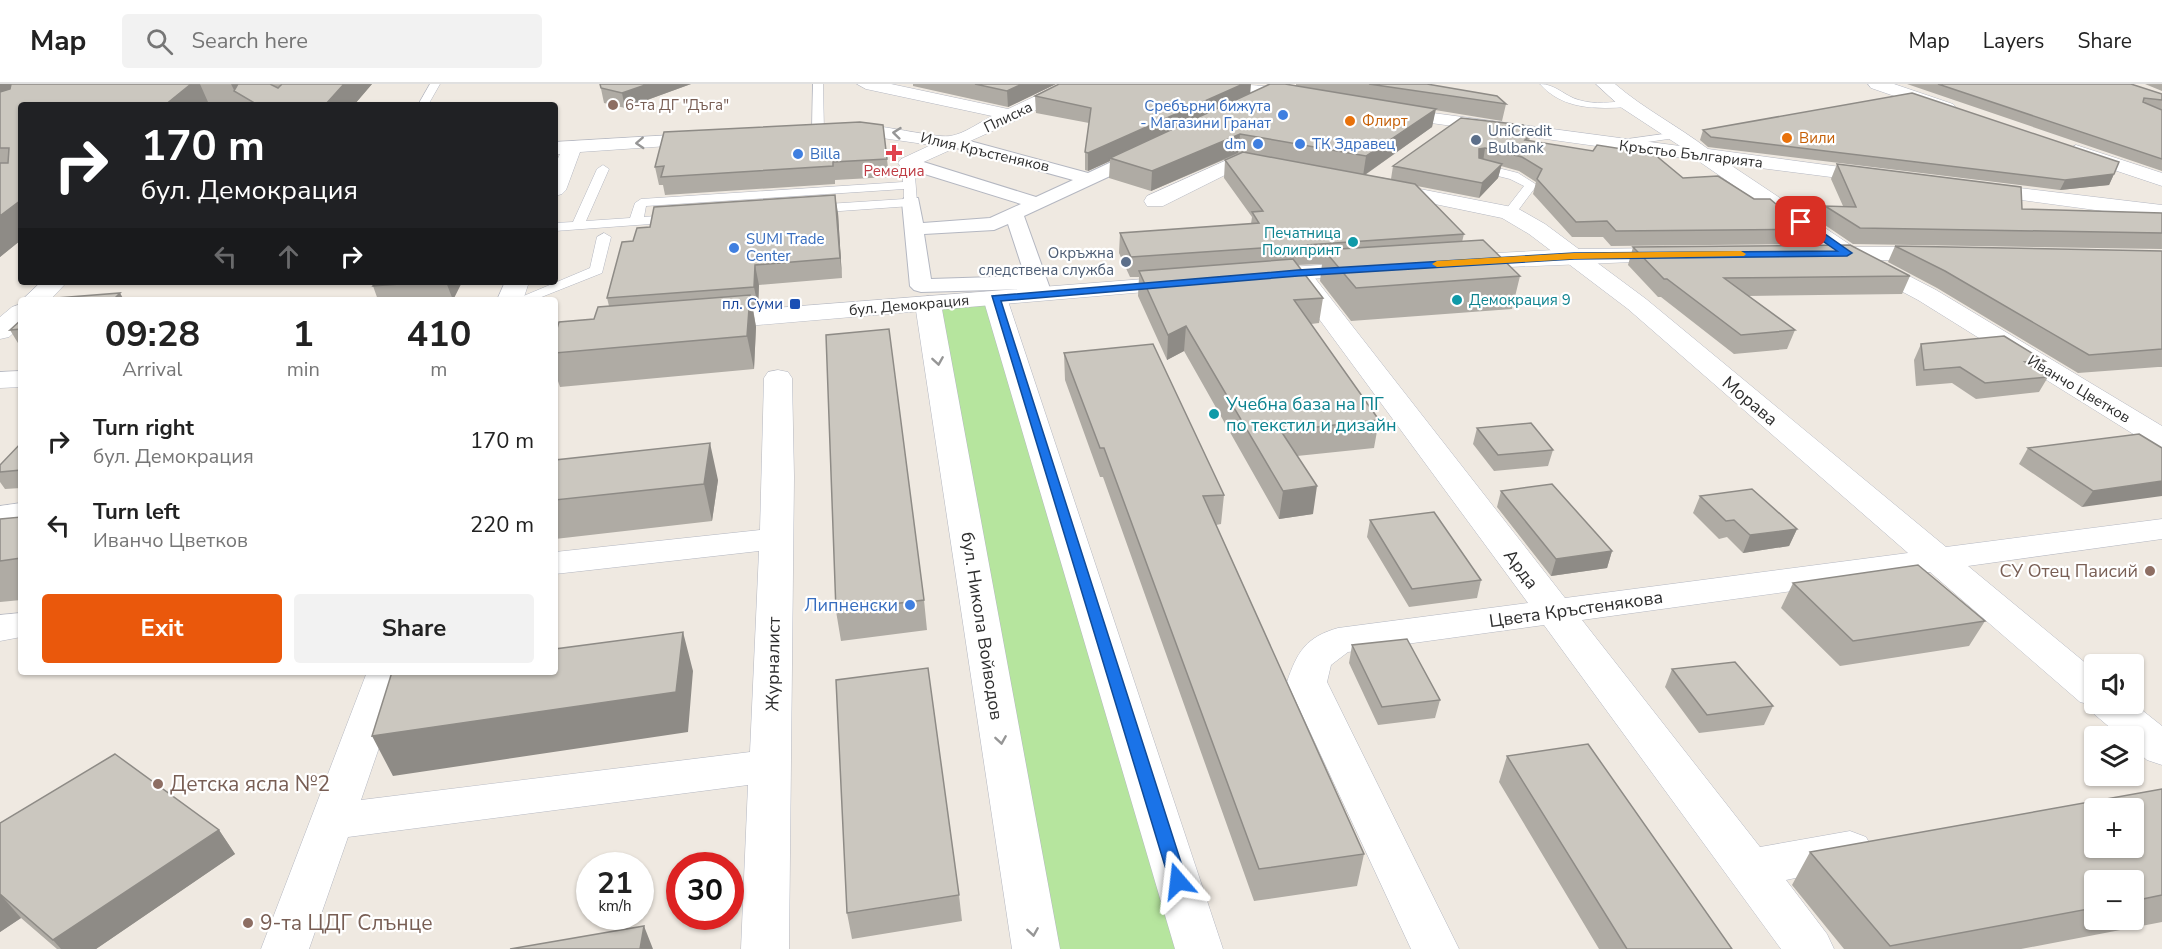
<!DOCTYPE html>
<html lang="en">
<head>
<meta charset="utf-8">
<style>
	body { margin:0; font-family:"Nunito Sans",sans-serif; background:#f2f2f2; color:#222; height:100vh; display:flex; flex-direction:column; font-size:22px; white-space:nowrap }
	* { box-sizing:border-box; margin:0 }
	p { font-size:20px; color:#767676 }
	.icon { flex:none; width:33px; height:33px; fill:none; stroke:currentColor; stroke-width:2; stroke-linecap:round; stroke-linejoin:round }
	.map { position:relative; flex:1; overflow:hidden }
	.side { position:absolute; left:18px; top:213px; width:540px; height:378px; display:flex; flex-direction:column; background:#fff; border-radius:6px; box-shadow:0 2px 4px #0004 }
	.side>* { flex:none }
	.guide { position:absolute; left:18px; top:18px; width:540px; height:183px; border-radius:6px; box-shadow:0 2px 4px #0004; background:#202124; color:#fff; overflow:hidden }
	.tools { position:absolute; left:2084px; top:570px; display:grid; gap:12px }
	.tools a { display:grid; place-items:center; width:60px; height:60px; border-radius:6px; background:#fff; box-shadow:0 2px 4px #0004; font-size:30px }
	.speed { position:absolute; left:576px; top:768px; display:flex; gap:12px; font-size:30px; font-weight:700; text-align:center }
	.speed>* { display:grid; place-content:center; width:78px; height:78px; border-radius:50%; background:#fff; box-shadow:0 2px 4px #0004; line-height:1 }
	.speed small { font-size:15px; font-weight:400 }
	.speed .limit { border:9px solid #d22; background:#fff; color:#111 }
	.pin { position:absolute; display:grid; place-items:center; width:51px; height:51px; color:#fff; margin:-26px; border-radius:12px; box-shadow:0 3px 9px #0006 }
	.me { position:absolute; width:66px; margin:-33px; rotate:343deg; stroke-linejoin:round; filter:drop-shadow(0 0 4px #0008) }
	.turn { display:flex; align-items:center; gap:21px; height:126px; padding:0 24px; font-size:27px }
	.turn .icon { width:78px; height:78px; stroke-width:2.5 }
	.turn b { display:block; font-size:42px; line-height:51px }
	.lanes { display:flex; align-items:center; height:57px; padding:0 24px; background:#0003; justify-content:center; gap:30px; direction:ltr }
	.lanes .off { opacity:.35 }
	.eta { display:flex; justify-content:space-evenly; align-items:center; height:102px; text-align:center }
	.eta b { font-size:36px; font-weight:700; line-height:42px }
	.primary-button { display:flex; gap:12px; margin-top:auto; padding:12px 24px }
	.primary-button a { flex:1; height:69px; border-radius:6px; background:#ea580c; color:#fff; font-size:24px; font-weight:700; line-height:69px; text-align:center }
	.primary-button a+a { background:#f2f2f2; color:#222 }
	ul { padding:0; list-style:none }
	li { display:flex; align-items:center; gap:18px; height:84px; padding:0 24px }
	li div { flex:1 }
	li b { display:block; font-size:22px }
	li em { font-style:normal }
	header { display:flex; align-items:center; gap:36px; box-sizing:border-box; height:84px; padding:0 30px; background:#fff; border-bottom:2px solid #e0e0e0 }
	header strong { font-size:28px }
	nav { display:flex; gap:33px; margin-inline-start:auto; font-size:21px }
	.search { width:420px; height:54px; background:#f2f2f2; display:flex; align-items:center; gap:15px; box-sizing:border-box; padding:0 21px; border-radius:6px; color:#767676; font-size:22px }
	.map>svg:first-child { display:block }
</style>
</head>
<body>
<header>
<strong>Map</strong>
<div class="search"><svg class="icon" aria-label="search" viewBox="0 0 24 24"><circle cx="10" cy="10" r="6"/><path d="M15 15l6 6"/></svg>Search here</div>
<nav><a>Map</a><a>Layers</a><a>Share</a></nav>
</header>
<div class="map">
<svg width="2162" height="865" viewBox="0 0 2162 865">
	<rect width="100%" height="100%" fill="#efe9e1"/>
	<path fill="#b6e59e" d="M995,214L1200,865H1056L928,220Z"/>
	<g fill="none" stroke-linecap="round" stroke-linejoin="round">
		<g stroke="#b4b7c1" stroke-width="1">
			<path id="service" d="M430,0H440L428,21H418Z
				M813,0H823L824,48L818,51L812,48Z
				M1540,0C1556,0 1564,12 1579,16C1595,21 1612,18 1628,17L1633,20L1628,23C1596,25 1563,26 1540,0Z
				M1678,48L1684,51L1682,53L1613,63L1607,60L1613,57Z
				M908,75L914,79L917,118L911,122L812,129L806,125L812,121L904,115V105L646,122L644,133L678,130L685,134L678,138L555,147V139L573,138L597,85L603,81L609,85L586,137L630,134L635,119L641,115L903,98L902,79Z
				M1482,80L1518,89L1537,101L1514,132L1509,133L1503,129L1524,102L1510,95L1478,87V81Z
				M604,149L611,153L602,189L534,216H514L590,184L597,153Z"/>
		</g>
		<g stroke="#b4b7c1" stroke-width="2">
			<path id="pedestrian" d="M955,53L1088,89L1139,65H1151L1153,69L1151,73L1024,132L1052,210L1049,215H1033L1029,205L921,208L914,206L910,202L902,118L904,114H918L923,139L990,134L1021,120L902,83L899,79L902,75H914L1036,113L1073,96L949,62L947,58ZM1008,140L1025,192L931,195L924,150L994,146Z"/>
		</g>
		<g stroke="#b4b7c1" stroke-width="1">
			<path id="minor" d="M857,0H891L1008,25L1061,0H1084L1019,35L908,85L901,83L898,79L901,75L931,61L882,54L838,53L829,47C841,28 929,55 950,52C964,50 980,38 992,32L866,5Z
				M1212,0C1230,0 1301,1 1311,14L1302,19L1221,5Z
				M1596,0H1615C1644,25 1678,42 1708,65L1885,89L1888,93L1885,97L1878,99L1729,80L1855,164L1936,206L2162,342V364L2151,361L1918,216L1839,174L1697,76L1388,33L1379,28L1388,23L1680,62L1622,24Z
				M1868,0H1894L1953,20L1956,24L1953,28H1941L1871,4Z
				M705,49L712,51L715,55L712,59L580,68L566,106L562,110L555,112V81L560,70H555V58Z
				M2076,61L2162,89V102L2069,71L2066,67Z
				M1238,71L1274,78L1277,82L1274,86L1267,88L1241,83L1163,122H1147L1144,117L1147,112Z
				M1384,98L1517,124L1545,140L1646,215L1946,463L2162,435V455L1968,482L2094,586V620L2133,619L2162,642V681L2147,676L2133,664V652H2120L2094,630L2088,620L2080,618L1930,488L1582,536L1760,763L1850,747L1866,753L1873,766L1866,779L1786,796L1827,850L1834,865H1781L1544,541L1348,568L1331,581L1327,598L1459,865H1411L1287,598C1297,568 1306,553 1338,544L1528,519L1289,194L1286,189L1289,184L1298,182L1307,184L1565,514L1908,469L1628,225L1529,150L1502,134L1377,108L1374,104L1377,100Z
				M1977,99L2162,121V135L1970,109L1967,105L1970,101Z
				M41,198H67L50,216H22Z
				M505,198H529L523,216H497Z
				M995,207L1004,209L1007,214L1223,865H1175L983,214L986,209Z
				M928,212L937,215L941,220L1060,865H1012L915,220L919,215Z
				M21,220V242L9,253L0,255V233L12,223Z
				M778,286L788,288L792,294L794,393L789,865H741L748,701L348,753L309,865H261L367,588H405L361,716L750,668L759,467L555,490V468L760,446L764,294L768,288Z
				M21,419V439L0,442V422Z
				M21,529V553L0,557V531Z"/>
		</g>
		<g stroke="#b4b7c1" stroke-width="1">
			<path id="tertiary" d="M1822,163H1935L1943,165L1947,170L1943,175L1935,177L1814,175L1810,170L1814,165Z
				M1674,164L1682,166L1686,171L1682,176L1459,185L1451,183L1447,178L1451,173L1459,171L1574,165Z
				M1366,178L1374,180L1378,185L1374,190L1259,199L1250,197L1247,192L1250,187L1259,185Z
				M1183,192L1192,194L1195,199L1192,204L711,245L702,242L698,237L702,232L711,229Z
				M21,287V303L0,304V288Z"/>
		</g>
		<use href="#service" fill="#fff" fill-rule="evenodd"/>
		<use href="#pedestrian" fill="#fff" fill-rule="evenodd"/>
		<use href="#minor" fill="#fff" fill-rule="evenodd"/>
		<use href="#tertiary" fill="#fff" fill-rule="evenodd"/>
	</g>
	<path fill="#afaba4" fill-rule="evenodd" d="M0,0H372L354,21H240L239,19L208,18L204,21H21V156L0,173Z
		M600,0H691L625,24L604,19Z
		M913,0H1056L1008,23L913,2Z
		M1266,0H1285L1296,2V0H1427L1506,20L1502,37L1435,26L1432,43L1365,91L1391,95L1393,82L1531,50L1529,57L1683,94L1754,115L1776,120L1822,145L1815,160L1611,162L1603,153H1572L1533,110L1536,98L1519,87L1501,82L1498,94L1479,114L1417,102L1464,150L1462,158L1520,192L1512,225L1351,237L1320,197L1322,180L1297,181L1323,214L1319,239L1311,240L1379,336L1374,364L1297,372L1313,430L1279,435L1184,267L1167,276L1138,212L1139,193H1130L1119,169L1120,149L1251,140L1252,133L1224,94L1225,76L1240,69L1151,107L1109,94L1110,77L1088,87L1085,86V68L1089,39L1036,29L1035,12L1250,9L1269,1Z
		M1907,0H2131L2162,10V87Z
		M2145,0H2162V7Z
		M1703,46L2114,90L2109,101L2060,106L1708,63L1700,56Z
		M887,75L889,93L835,96V100L665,111L663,101H659L655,83Z
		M1837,80L2022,125L2162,129V165L1853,160L1819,137L1825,122H1843L1831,95Z
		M838,129L842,194L759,201L758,223L753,224L756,243L754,285L560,303L555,288V251L594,235L609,222L607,214L633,157Z
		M1895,162L2162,167V283H2158L2078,289L1937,204L1888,178Z
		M1633,163L1910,192L1902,210L1748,212L1795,246L1787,265L1734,270L1661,213H1658L1628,181Z
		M376,198H462L453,216H378L373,202Z
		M21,236V264L10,246Z
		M1921,260L2045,277L2039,287L2048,293L2039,308L1976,315L1952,299L1916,302L1914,276Z
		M1064,269L1224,411L1221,440L1216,441L1364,770L1357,802L1254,817L1103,393H1100L1065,296Z
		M1477,344L1553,366L1548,382L1494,387L1473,360Z
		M21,359V404L5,405L0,398V381Z
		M2028,364H2162L2082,423L2019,380Z
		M555,376L718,396L712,437L555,455Z
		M1501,407L1612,467L1607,484L1551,492L1497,423Z
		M1700,412L1797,445L1789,462L1743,469L1727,453L1719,455L1693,429Z
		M21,433V516L0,518V435Z
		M1370,436L1481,496L1477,514L1409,523L1367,453Z
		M1793,499L1985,537L1969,562L1840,582L1781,524Z
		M924,516L927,546L841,557L836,527Z
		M1352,561L1440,616L1435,634L1378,641L1349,579Z
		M1672,585L1773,622L1764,641L1699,649L1665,603Z
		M1507,672L1732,865H1599L1499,698Z
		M2162,705V838L2021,865H1844L1792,801L1810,768ZM2094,796H2133V836H2094Z
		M0,739L219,746L235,770L96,865H57L21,834L0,848Z
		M959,811L962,837L852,855L847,829Z"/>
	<path fill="#8e8b86" d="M0,0H33L0,20Z
		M191,0H200L208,18L204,21H165Z
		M231,0H260L235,8Z
		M344,0H372L354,21H325Z
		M648,0H691L625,24L622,9Z
		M1022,0H1056L1008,23L1007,7Z
		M1243,0H1251L1250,12L1110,74V77L1088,87V69Z
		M1436,25L1432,43L1363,92L1366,72Z
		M1240,50L1238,69L1151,107L1152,87Z
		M1485,64L1483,78L1476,80L1479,65Z
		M1502,80L1498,94L1479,114L1482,99Z
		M2114,90L2109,101L2060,106L2065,96Z
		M835,111L838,129L842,194L840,174Z
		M21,116V156L0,173V132Z
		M755,181L759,201L758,223L754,203Z
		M446,198H462L453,216Z
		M120,209L124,216H113Z
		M750,211L756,243L754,285L747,252Z
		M1186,242L1184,267L1167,276L1168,251Z
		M710,359L718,396L712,437L704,400Z
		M2162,397V412L2082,423L2093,407Z
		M1317,402L1313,430L1279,435L1283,407Z
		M1797,445L1789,462L1743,469L1750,451Z
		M1612,467L1607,484L1551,492L1556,475Z
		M683,548L693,587L688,648L393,692L372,652Z
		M219,746L235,770L96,865H61L53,856Z
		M0,810L21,834L0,848Z
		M644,842L653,865H640Z"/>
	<path fill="#cbc7bf" stroke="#8e8b86" stroke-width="1.5" fill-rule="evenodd" d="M11,0H191L165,21H21V116L0,132V79H8L9,64H0V8L10,5Z
		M238,0H270L278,4L282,0H344L325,21H258L234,7Z
		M600,0H648L622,9L601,4Z
		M975,0H1022L1007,7Z
		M1059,0H1243L1088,69L1085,68L1091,24L1035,12Z
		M1270,0H1285L1436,25L1366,72L1240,50L1152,87L1110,74Z
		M1369,0H1427L1497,12L1506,20Z
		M1938,0H2131L2162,10V16L2144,14L2143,18L2162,26V75Z
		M1912,9L2119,78L2114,90L2065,96L1711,53L1703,46Z
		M1461,34L1523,41L1531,50L1525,56L1593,67L1597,61L1654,70L1683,94L1718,92L1754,115H1770L1776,120H1785L1822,145L1616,147L1607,137L1576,138L1537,95L1542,85L1522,73L1485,64L1479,65V74L1502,80L1482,99L1393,82Z
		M860,38L883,41L887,75L833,78V82L661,93L664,82L655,83L664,48Z
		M1243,68L1415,100L1464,150L1131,173L1120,149L1259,139L1252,128L1263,127L1225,76Z
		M1837,80L2021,103L2022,125L2162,129V149L1860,144L1825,122L1856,123Z
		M835,111L840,174L755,181L754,203L607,214L622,158L633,157L637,144L650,143L654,123Z
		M1483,156L1520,192L1356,204L1324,166Z
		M1850,161L1910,192L1724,194L1795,246L1741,251L1667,195H1664L1633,163Z
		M1895,162L2162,167V265L2089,271L1945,187Z
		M1293,175L1323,214L1294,216L1379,336L1281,347L1317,402L1283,407L1186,242L1168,251L1139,187Z
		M376,198H429L373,202Z
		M120,209L113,216H43L44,215Z
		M750,211L747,252L555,269V251L559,238L594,235L598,223Z
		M21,236V245L10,246Z
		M889,245L924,516L836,527L826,251Z
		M2004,252L2045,277L2025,278L2048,293L1985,299L1960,283L1924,286L1921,260Z
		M1153,260L1224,411L1203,412L1364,770L1259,785L1104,364H1100L1064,269Z
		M1531,339L1553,366L1498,371L1477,344Z
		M2139,350L2162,364V397L2093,407L2028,364Z
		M21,359V386L0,388V381Z
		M710,359L704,400L555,416V376Z
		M1552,400L1612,467L1556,475L1501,407Z
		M1752,405L1797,445L1750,451L1734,436L1726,437L1700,412Z
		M1434,428L1481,496L1412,505L1370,436Z
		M21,433V474L0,477V435Z
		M1918,481L1985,537L1853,557L1793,499Z
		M683,548L676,608L372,652L392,588H555V565Z
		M1407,555L1440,616L1382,623L1352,561Z
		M1735,578L1773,622L1707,631L1672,585Z
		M928,584L959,811L847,829L836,596Z
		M1588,660L1732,865H1627L1507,672Z
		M115,670L219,746L53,856L0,810V739Z
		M2162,705V811L2133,817V796H2094V824L1890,862L1810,768ZM2094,724H2133V764H2094Z
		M644,842L640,865H510Z"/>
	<defs><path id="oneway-chevron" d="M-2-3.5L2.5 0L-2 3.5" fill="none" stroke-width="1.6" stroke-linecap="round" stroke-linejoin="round" transform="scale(1.5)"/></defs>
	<g stroke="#969696">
		<use href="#oneway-chevron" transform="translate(897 49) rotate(-174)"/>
		<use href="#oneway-chevron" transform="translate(640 59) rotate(177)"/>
		<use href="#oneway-chevron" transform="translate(938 277) rotate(81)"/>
		<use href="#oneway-chevron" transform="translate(1001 656) rotate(81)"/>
		<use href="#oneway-chevron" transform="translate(1033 848) rotate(81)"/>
	</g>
	<path fill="#1a73e8" stroke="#114b97" stroke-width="1.5" d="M1798,136H1805L1852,169L1847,172L1574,175L1298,192L1001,217L1187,797L1185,802L1178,805L1171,802L992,212L1298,186L1574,169L1837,167L1798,140Z"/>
	<path fill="#f59e0b" d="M1741,167L1746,170L1744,172L1574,175L1437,183L1432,180L1437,177L1574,169Z"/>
	<g fill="#8d6e63" stroke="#fff" stroke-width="2">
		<circle cx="613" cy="21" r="6"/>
		<circle cx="2150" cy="487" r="6"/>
		<circle cx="158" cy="700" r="6"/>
		<circle cx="248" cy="839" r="6"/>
	</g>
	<g fill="#3f7fe0" stroke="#fff" stroke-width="2">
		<circle cx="1283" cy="31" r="6"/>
		<circle cx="1258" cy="60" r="6"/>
		<circle cx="1300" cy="60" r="6"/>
		<circle cx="798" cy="70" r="6"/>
		<circle cx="734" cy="164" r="6"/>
		<circle cx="910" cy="521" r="6"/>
	</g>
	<g fill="#e8710a" stroke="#fff" stroke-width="2">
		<circle cx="1350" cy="37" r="6"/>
		<circle cx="1787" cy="54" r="6"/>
	</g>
	<g fill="#5c6f8a" stroke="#fff" stroke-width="2">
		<circle cx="1476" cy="56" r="6"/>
		<circle cx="1126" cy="178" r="6"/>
	</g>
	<path fill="#e0444e" stroke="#fff" stroke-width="2" d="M891 60h6v6h6v6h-6v6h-6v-6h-6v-6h6z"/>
	<g fill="#0f9aa8" stroke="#fff" stroke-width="2">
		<circle cx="1353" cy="158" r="6"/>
		<circle cx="1457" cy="216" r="6"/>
		<circle cx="1214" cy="330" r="6"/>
	</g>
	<rect fill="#1a4fb4" stroke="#fff" stroke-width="2" x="789" y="214" width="12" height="12" rx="3"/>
	<g text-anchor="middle" stroke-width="4.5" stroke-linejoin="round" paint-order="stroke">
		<g font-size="15" fill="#785e54" stroke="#fff" text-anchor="start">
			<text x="625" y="26">6-та ДГ "Дъга"</text>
		</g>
		<g font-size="15" fill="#366cbe" stroke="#fff" text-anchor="start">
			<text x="1271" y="27" text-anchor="end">Сребърни бижута<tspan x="1271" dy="17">- Магазини Гранат</tspan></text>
			<text x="1246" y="65" text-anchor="end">dm</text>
			<text x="1312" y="65">ТК Здравец</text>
			<text x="810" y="75">Billa</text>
			<text x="746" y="160">SUMI Trade<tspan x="746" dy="17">Center</tspan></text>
		</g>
		<g font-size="15" fill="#2e2e2e" stroke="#fff">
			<text transform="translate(1008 33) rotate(-26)" y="5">Плиска</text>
			<text transform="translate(985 68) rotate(13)" y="5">Илия Кръстеняков</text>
			<text transform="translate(1691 70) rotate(7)" y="5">Кръстьо Българията</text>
			<text transform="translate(909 221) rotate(-5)" y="5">бул. Демокрация</text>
			<text transform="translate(2079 305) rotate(31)" y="5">Иванчо Цветков</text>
		</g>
		<g font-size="15" fill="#c56008" stroke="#fff" text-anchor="start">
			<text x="1362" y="42">Флирт</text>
			<text x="1799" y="59">Вили</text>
		</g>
		<g font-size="15" fill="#4e5e75" stroke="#fff" text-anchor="start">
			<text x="1488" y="52">UniCredit<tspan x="1488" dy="17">Bulbank</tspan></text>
			<text x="1114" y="174" text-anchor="end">Окръжна<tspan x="1114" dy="17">следствена служба</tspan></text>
		</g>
		<g font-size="15" fill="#be3a42" stroke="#fff">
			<text x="894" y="92">Ремедиа</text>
		</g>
		<g font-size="15" fill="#0d838f" stroke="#fff" text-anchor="end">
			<text x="1341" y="154">Печатница<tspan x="1341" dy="17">Полипринт</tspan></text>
			<text x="1469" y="221" text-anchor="start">Демокрация 9</text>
		</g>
		<g font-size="15" fill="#164399" stroke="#fff" text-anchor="end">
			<text x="783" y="225">пл. Суми</text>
		</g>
		<g font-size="18" fill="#2e2e2e" stroke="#fff">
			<text transform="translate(1750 317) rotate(40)" y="6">Морава</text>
			<text transform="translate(1521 485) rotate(53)" y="6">Арда</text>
			<text transform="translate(1576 525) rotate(-8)" y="6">Цвета Кръстенякова</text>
			<text transform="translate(982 542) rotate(81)" y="6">бул. Никола Войводов</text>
			<text transform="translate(773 580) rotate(-89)" y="6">Журналист</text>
		</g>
		<g font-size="18" fill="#0d838f" stroke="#fff" text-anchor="start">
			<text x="1226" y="326">Учебна база на ПГ<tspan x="1226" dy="21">по текстил и дизайн</tspan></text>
		</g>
		<g font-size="18" fill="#785e54" stroke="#fff" text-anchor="end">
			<text x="2138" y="493">СУ Отец Паисий</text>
		</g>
		<g font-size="18" fill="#366cbe" stroke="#fff" text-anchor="end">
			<text x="898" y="527">Липненски</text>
		</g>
		<g font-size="21" fill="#785e54" stroke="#fff" text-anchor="start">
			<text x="170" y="707">Детска ясла №2</text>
			<text x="260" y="846">9-та ЦДГ Слънце</text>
		</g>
	</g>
</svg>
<div class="tools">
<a><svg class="icon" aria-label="sound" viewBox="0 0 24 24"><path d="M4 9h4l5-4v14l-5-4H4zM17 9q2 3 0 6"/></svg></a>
<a><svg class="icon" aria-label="layers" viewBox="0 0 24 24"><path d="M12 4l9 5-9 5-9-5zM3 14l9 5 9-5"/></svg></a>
<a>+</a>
<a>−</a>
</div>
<div class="speed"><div>21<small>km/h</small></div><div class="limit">30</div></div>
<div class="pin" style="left:1801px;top:138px;background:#d93025"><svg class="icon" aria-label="arrive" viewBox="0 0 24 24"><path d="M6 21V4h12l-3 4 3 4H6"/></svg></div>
<svg class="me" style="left:1178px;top:797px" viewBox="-20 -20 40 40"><path d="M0-17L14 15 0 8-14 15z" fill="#1a73e8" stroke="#fff" stroke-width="4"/></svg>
<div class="guide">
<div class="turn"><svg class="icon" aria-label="right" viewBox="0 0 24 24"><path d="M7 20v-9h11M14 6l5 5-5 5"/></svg><div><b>170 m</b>бул. Демокрация</div></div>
<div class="lanes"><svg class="icon off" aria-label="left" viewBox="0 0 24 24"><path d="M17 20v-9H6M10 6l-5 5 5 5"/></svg><svg class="icon off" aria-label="ahead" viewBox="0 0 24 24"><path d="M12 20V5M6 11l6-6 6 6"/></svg><svg class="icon" aria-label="right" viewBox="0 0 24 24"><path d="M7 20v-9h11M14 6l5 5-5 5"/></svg></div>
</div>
<section class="side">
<div class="eta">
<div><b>09:28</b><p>Arrival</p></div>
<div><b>1</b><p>min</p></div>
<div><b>410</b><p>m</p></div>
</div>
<ul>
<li><svg class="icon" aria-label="right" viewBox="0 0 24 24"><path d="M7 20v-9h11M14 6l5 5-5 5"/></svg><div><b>Turn right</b><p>бул. Демокрация</p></div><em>170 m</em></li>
<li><svg class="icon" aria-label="left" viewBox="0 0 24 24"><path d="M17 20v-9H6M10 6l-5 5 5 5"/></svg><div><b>Turn left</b><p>Иванчо Цветков</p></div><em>220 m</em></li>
</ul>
<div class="primary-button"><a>Exit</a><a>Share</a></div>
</section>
</div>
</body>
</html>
